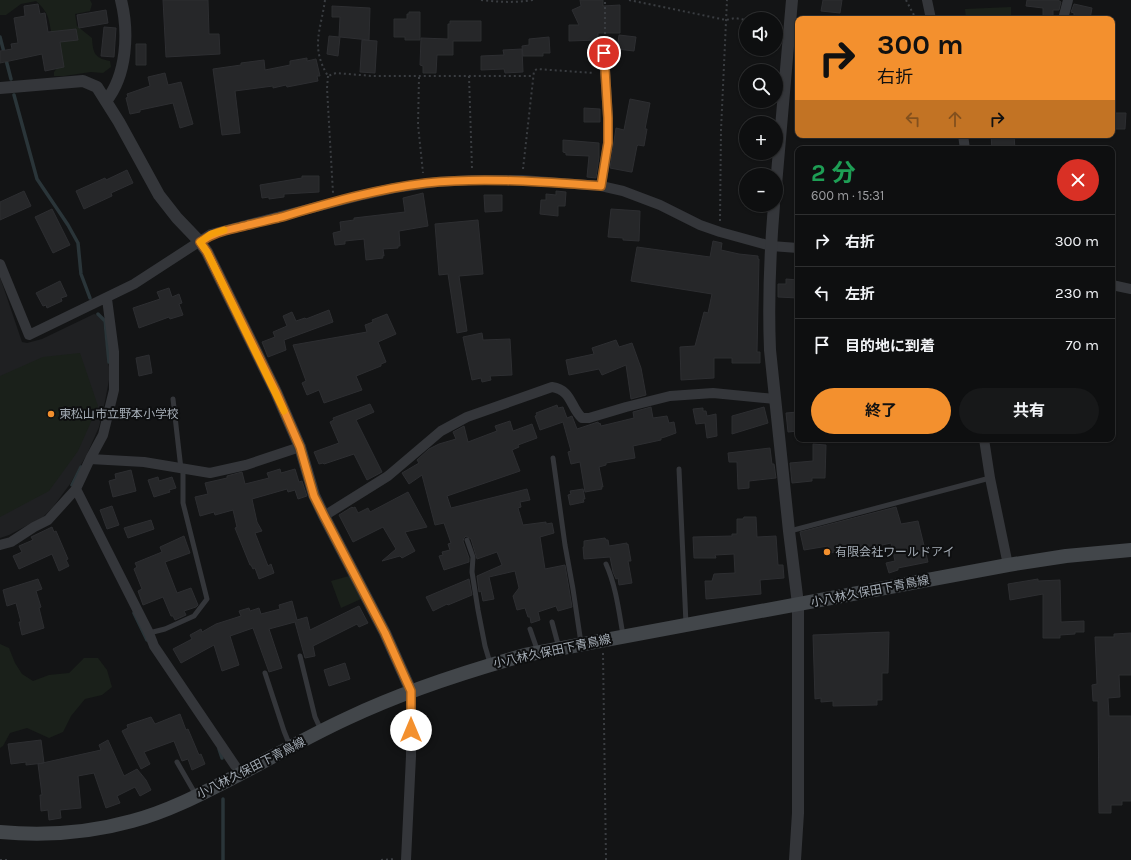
<!DOCTYPE html>
<html lang="ja">
<head>
<meta charset="utf-8">
<style>
	body { margin:0; font-family:Karla,"Noto Sans JP",sans-serif; background:#171819; color:#f1f3f6; height:100vh; display:flex; flex-direction:column; font-size:15px; white-space:nowrap }
	* { box-sizing:border-box; margin:0 }
	p { font-size:13px; color:#9b9c9f }
	.icon { flex:none; width:22px; height:22px; fill:none; stroke:currentColor; stroke-width:2; stroke-linecap:round; stroke-linejoin:round }
	.map { position:relative; flex:1; overflow:hidden }
	.panel { position:absolute; left:795px; top:146px; width:320px; height:296px; display:flex; flex-direction:column; background:#0e0f10; border-radius:8px; box-shadow:0 1px 3px #0004,0 0 0 1px #2e2f30 }
	.panel>* { flex:none }
	.guide { position:absolute; left:795px; top:16px; width:320px; height:122px; border-radius:8px; box-shadow:0 1px 3px #0004,0 0 0 1px #2e2f30; background:#f3902e; color:#111; overflow:hidden }
	.buttons { position:absolute; left:739px; top:12px; display:grid; gap:8px }
	.buttons a { display:grid; place-items:center; width:44px; height:44px; border-radius:50%; background:#0e0f10; box-shadow:0 1px 3px #0004,0 0 0 1px #2e2f30; font-size:20px }
	.pin { position:absolute; display:grid; place-items:center; width:34px; height:34px; color:#fff; margin:-17px; border:2px solid #fff; border-radius:50%; box-shadow:0 1px 4px #0007 }
	.me { position:absolute; width:44px; margin:-22px; rotate:0deg; stroke-linejoin:round; filter:drop-shadow(0 0 3px #0008) }
	.turn { display:flex; align-items:center; gap:14px; height:84px; padding:0 16px; font-size:18px }
	.turn .icon { width:52px; height:52px; stroke-width:2.5 }
	.turn b { display:block; font-size:28px; line-height:34px }
	.lanes { display:flex; align-items:center; height:38px; padding:0 16px; background:#0003; justify-content:center; gap:20px; direction:ltr }
	.lanes .off { opacity:.35 }
	.round { display:grid; place-items:center; flex:none; width:42px; height:42px; border-radius:21px; background:#171819 }
	.summary { display:flex; align-items:center; justify-content:space-between; height:68px; padding:0 16px }
	h1 { font-size:24px; font-weight:700; line-height:30px; color:#1e9e55 }
	.action { display:flex; gap:8px; margin-top:auto; padding:8px 16px }
	.action a { flex:1; height:46px; border-radius:24px; background:#f3902e; color:#111; font-size:16px; font-weight:700; line-height:46px; text-align:center }
	.action a+a { background:#171819; color:#f1f3f6 }
	ul { padding:0; list-style:none }
	li { display:flex; align-items:center; gap:12px; height:52px; padding:0 16px; border-top:1px solid #2e2f30 }
	li div { flex:1 }
	li b { display:block; font-size:15px }
	li em { font-style:normal }
	.map>svg:first-child { display:block }
</style>
</head>
<body>
<div class="map">
<svg width="1131" height="860" viewBox="0 0 1131 860">
	<rect width="100%" height="100%" fill="#131415"/>
	<path fill="#1f2022" d="M0,277L22,342L27,343L42,339L94,314L98,315L103,321L109,367V380L105,401L99,427L87,454L70,484L53,507L43,517L9,535L0,538Z"/>
	<path fill="#1a201a" d="M0,0H90L92,4L90,11L75,14L77,26L92,38C93,54 95,58 110,61L111,67L103,73L91,72L64,76H54V72L61,63C58,54 55,44 52,35C48,18 50,14 36,1L21,4L6,15H0Z
		M1011,7V19H966L965,9Z
		M80,353L98,406L78,451L49,491L0,517V376L43,357Z
		M349,576L361,599L341,608L331,581Z
		M0,644L9,648L15,663L22,674L33,681L49,675L69,673L84,658H98L107,670L112,687L102,695L85,699L71,716L63,732L49,738L27,728L10,733L3,746L0,748Z"/>
	<g fill="none" stroke-linecap="round" stroke-linejoin="round">
		<path stroke="#2a3539" stroke-width="3.5" d="M0,37L11,79
			M14,95L37,179L68,225L78,243L81,274L90,298
			M98,314L105,321L109,362
			M72,485L81,467
			M134,613L147,640
			M219,749L222,758
			M223,799V860"/>
	</g>
	<path fill="#262729" stroke="#2d2e31" d="M163,0H208L209,34H219L220,54L166,57Z
		M580,0H603V6L620,5V33H598V40L569,41V25H579L572,10L581,6Z
		M823,0H842L840,13L821,11Z
		M1027,0H1058L1061,2L1059,10H1053V19H1043V8L1026,6Z
		M38,4L40,14L45,13L48,32L76,29L78,40L60,42L64,67L45,71L42,54L0,63V51L12,49L11,44L18,43L14,18L25,16L24,6Z
		M1074,4L1092,8L1090,19L1074,16V13L1071,12Z
		M332,6L370,8L369,40L340,37L338,56L327,54L329,36L339,37L340,17H332Z
		M106,10L108,23L79,28L77,15Z
		M409,12H420V40H405V37H394V19H407V14H409Z
		M450,21H481V41H453V55H437L436,73H423V66L420,65L421,38L448,39V24H450Z
		M104,27L116,28L114,57L101,56Z
		M619,35L636,37L634,51L617,49Z
		M549,37L550,53H543V56H523L522,46L529,45V39Z
		M362,40L377,41L375,73L360,72Z
		M136,44H146V65H136Z
		M522,49L523,72L505,73L504,69L481,70V56L504,55L503,50Z
		M307,58V61L316,59L320,76H317L318,81L287,87L286,85L273,88V86L235,91L240,133L222,135L213,69L241,65V63L264,60L265,70L290,65V61Z
		M165,73L168,85L181,82L193,124L180,128L173,103L140,110V112L130,114L126,98L128,97L127,94L150,86L148,77Z
		M630,99L650,103L645,129H647L644,146L638,145L637,146L632,172H631L610,168L616,128L624,130Z
		M584,108L600,109V122H584Z
		M1112,113H1126L1125,129H1112Z
		M991,135H1014L1015,149H992Z
		M563,140L599,143V157L596,178L587,177L589,156L566,155V153L563,152Z
		M127,170L133,183L111,193L112,196L84,209L76,191L105,178L106,180Z
		M302,176H319V192L284,194V197L269,199V197L262,198L260,185L302,178Z
		M24,191L31,206L0,220V202Z
		M556,191L566,192L565,206H558V216L540,214L541,200H546V194L556,195Z
		M423,193L428,226L399,231L400,246H398V248L383,249L384,256H382L383,258L366,260L364,239L345,241V244L335,245L333,233L341,231L340,222L354,220V218L405,212L403,198Z
		M484,195H502V211L485,212Z
		M52,209L70,245L53,253L35,217Z
		M611,209L640,211L639,241L623,240V238L608,237Z
		M478,220L483,274L459,276L467,331L457,333L448,274L439,275L435,224Z
		M713,241L722,243L721,250L739,254L758,256V259H759L757,352H760V363H732V358H714V378L681,380L680,347L695,346L704,312L708,313L712,294L631,281L637,247L710,257Z
		M786,279L798,280V298L778,297V284H786Z
		M60,281L67,296L61,298L62,301L47,308L46,305L43,306L36,293Z
		M169,288L172,297L179,294L182,303L179,304L183,315L170,319L169,317L139,328L133,308L160,299L157,292Z
		M329,310L333,322L284,340L286,350L268,357L262,342L275,337L273,332L287,326L283,316L292,312L296,321L305,318L306,319Z
		M387,314L396,334L378,342L386,362L381,364V366L356,376L362,390L324,403L319,390L307,395L302,383L306,381L293,345L367,332L365,325L373,322L372,320Z
		M482,333L483,340L510,339L512,375L490,376L491,380L482,382L481,378L472,380L463,337Z
		M616,340L619,347L632,343L641,368L646,395L631,399L626,365L602,375L599,369L569,375L566,360L594,354L592,348Z
		M149,355L152,373L139,376L136,358Z
		M370,404L374,412L356,420L382,472L367,480L354,454L324,464L323,463L319,464L314,452L339,443L330,422L334,420L333,418Z
		M557,405L558,408L563,407L567,418L572,416L577,429L598,422L599,424L600,423L601,426L634,418L633,412L651,407L653,418L667,416L669,423L674,422L676,433L665,437L661,438V440L633,446L635,458L606,463V465L599,467L603,487H601L602,489L585,492L580,462L571,464L568,452L571,451L563,422L540,430L535,416L537,415L536,413Z
		M764,407L768,423L732,434V416Z
		M703,408V411H706L707,416L716,414L717,436L707,438L705,423L696,424L693,409Z
		M798,412V431L788,432L786,413Z
		M510,421L513,431L532,424L537,438L518,445L519,447L512,450L520,471L447,496L451,508L527,489L530,500L520,502L521,507L518,508L523,525L546,522V524L552,523L554,533L540,537L545,569L565,565L572,607L558,611L556,606L538,612L540,620L531,623L530,617H528L525,608L517,610L513,596L519,588L515,571L489,577L494,599L483,601L481,591L479,592L477,576L502,565L497,552L477,559L471,539L466,536L464,538L463,541L469,558V562L444,570L439,556L443,555L442,552L450,550L448,544L451,543L444,523L435,525L422,475L409,484L402,473L419,463L417,460L429,449L439,444L456,439L453,432L464,426L468,442L497,431L495,426Z
		M813,444L826,445L825,478H812V481L792,483L790,463L813,461Z
		M770,448L772,464H774L776,478L749,481V488L738,489L737,462H729L728,453Z
		M280,469L281,473L295,469L299,482L302,481L307,496L298,499L295,490L288,492L287,489L252,499L257,522L262,531L255,533L268,566L271,564L274,573L259,579L255,568L253,569L251,565H250L235,528L237,527L233,510L215,515L214,512L200,516L195,497L208,494L205,483L227,478V476L242,472L245,484L269,478L267,473Z
		M131,470L136,491L113,497L109,481L116,479L115,474Z
		M158,477L159,481L172,477L176,488L169,490L170,492L154,497L148,480Z
		M583,489L585,499H583L584,502L570,505L568,495L571,494L570,491Z
		M408,492L427,527L405,532L415,551L402,558L400,556L382,561L396,549L383,527L353,542L339,515L352,507L353,508L355,507L358,513L368,508L370,512Z
		M112,506L119,525L107,529L100,510Z
		M896,507L901,524L918,521L928,562L898,568V570L889,573L886,563L895,561L891,543L873,547L874,549L837,557L836,552L830,553L828,546L804,550L800,532Z
		M744,517H756L757,537L776,536L778,565H783L784,578L760,580L761,594L706,599L705,581H712L714,574L735,573L734,554L715,555L716,558H694L693,537L732,536V534H737V519H743Z
		M151,520L154,529L128,538L124,528Z
		M52,527L54,532L56,531L68,559L66,560L69,566L59,571L52,554L19,569L13,556L22,552L19,546L33,540L31,537Z
		M184,536L190,553L165,562L177,593L191,588L198,605L196,607L184,611L186,615L175,620L173,616H171L163,597L143,605L138,591L142,589L134,569L137,567L135,563L162,552L160,547Z
		M605,538L606,540H608L609,546L627,543V545L628,544L631,561H628L632,583L619,585L618,578L616,579L613,572L610,557L584,559L583,547H584V541Z
		M38,579L42,589L36,591L41,607L39,608L44,628L22,635L19,622H21L16,603L7,606L3,590Z
		M469,579L472,595L448,605L447,604L433,611L426,597Z
		M1038,579V581L1060,580L1061,622L1084,621V632H1075V634L1060,635V638H1043V594L1010,600L1008,584Z
		M292,601L297,620L307,617L310,630L359,606L368,623L359,627L357,624L313,646L315,656L305,658L295,622L269,629L282,668L269,672L253,628L230,636L239,665L222,671L214,645L181,663L173,649L192,639L190,635L201,629L202,632L216,624L241,616L239,611L249,608L250,611L259,608L261,614L280,609L279,605Z
		M889,632L888,673H882V700H877V705L833,706V701L821,702V698L815,699L813,635Z
		M1131,633V675H1119L1120,697L1108,698L1109,716H1131V801H1122V805H1111V813H1099L1098,701H1093L1092,685L1097,684L1095,637H1114V634Z
		M345,663L350,679L329,686L324,670Z
		M180,714L186,730L188,729L199,755L201,754L205,764L192,770L188,759L182,761L174,741L144,752L150,764L141,769L122,731L128,728L127,725L151,717L155,724Z
		M41,740L44,763L26,765V762L11,764L8,744Z
		M108,740L124,776L137,769L146,780L151,790L140,796L135,787L117,796L120,803L106,808L94,773L78,776L81,808L60,810L61,818L49,820L48,810L41,811L40,795H42L38,764L101,750L99,745Z"/>
	<g fill="none" stroke-linecap="round" stroke-linejoin="round">
		<path stroke="#3a3d41" stroke-width="2" stroke-dasharray="2 3" stroke-linecap="butt" d="M325,0C321,30 310,47 328,76L336,73L372,76H533
			M481,0C499,2 515,3 533,0
			M629,0L726,20L735,18L746,20
			M906,0L916,19
			M605,44V0
			M328,76L327,88L333,193
			M469,76L472,169
			M419,77L418,125L423,173
			M523,169L534,71L537,69L594,73
			M720,221L721,130L727,0
			M603,653L606,860
			M0,860H8
			M381,860L395,859"/>
		<path stroke="#34363a" stroke-width="5" d="M173,399L181,469
			M553,458L565,545L573,589L581,643
			M679,469L686,624
			M790,531L990,478
			M467,540L473,557L472,572L478,610L485,646L490,663
			M606,564C616,586 619,612 623,635
			M552,622L559,648
			M530,629L538,652
			M149,633L165,629L194,616L207,599L183,503V469
			M300,656L315,717L321,730
			M265,673L284,731L290,746
			M177,762L196,795"/>
		<path stroke="#34363a" stroke-width="10" d="M927,0L931,19
			M1063,19L1068,0
			M963,135L965,149
			M601,186L608,143V118L604,53
			M0,264L29,335L134,284L211,234L363,195L395,188L437,182L472,180H522L601,186L623,191L660,205L700,225L720,232L771,246L798,248
			M1112,285L1131,289
			M984,439L990,478L1008,565
			M90,459L144,462L210,473L246,465L300,447
			M76,489L149,633L154,646L240,773
			M324,516L388,476L441,431L467,417L552,387C572,390 570,407 582,418H589L626,407L670,396L713,393L775,399
			M0,545L11,542L34,527L48,520L76,489L90,459L103,435L114,390V352L107,299
			M406,860L411,756V691"/>
		<path stroke="#34363a" stroke-width="12" d="M0,88L83,81L97,87L119,122L159,195L177,218L200,242L207,252L276,392L300,447L314,495L324,516L385,633L411,691
			M106,101C127,75 129,32 121,0
			M776,185L792,0
			M774,205C770,253 768,301 770,350L789,531L798,604V813L795,860"/>
		<path stroke="#42464a" stroke-width="14" d="M0,832C44,836 89,833 132,821C170,811 205,792 240,774C276,755 311,735 348,718C405,691 464,672 525,655L1008,565L1066,556L1131,550"/>
	</g>
	<g fill="none" stroke-linecap="round" stroke-linejoin="round">
		<g stroke="#9e5e1e" stroke-width="10">
			<path id="route" d="M411,730V691L385,633L324,516L314,496L300,447L276,392L207,252L200,242C216,231 230,230 248,225C258,223 268,220 278,218C326,204 375,189 426,183C484,177 543,182 601,186L608,143V118L604,53"/>
		</g>
		<use href="#route" stroke="#f3902e" stroke-width="7"/>
		<path stroke="#f59e0b" stroke-width="7" d="M224,230L211,234L200,242L207,252L284,411"/>
	</g>
	<g fill="#f3902e" stroke="#0e0f10" stroke-width="1.5">
		<circle cx="51" cy="414" r="4"/>
		<circle cx="827" cy="552" r="4"/>
	</g>
	<g text-anchor="middle" stroke-width="4" stroke-linejoin="round" paint-order="stroke">
		<g font-size="12" fill="#a5adb6" stroke="#0e0f10" text-anchor="start">
			<text x="59" y="418">東松山市立野本小学校</text>
			<text x="835" y="556">有限会社ワールドアイ</text>
		</g>
		<g font-size="12" fill="#a5adb6" stroke="#0e0f10">
			<text transform="translate(870 591) rotate(-11)" y="4">小八林久保田下青鳥線</text>
			<text transform="translate(552 651) rotate(-12)" y="4">小八林久保田下青鳥線</text>
			<text transform="translate(251 768) rotate(-27)" y="4">小八林久保田下青鳥線</text>
		</g>
	</g>
</svg>
<div class="buttons">
<a><svg class="icon" aria-label="sound" viewBox="0 0 24 24"><path d="M4 9h4l5-4v14l-5-4H4zM17 9q2 3 0 6"/></svg></a>
<a><svg class="icon" aria-label="search" viewBox="0 0 24 24"><circle cx="10" cy="10" r="6"/><path d="M15 15l6 6"/></svg></a>
<a>+</a>
<a>−</a>
</div>
<div class="pin" style="left:604px;top:53px;background:#d93025"><svg class="icon" aria-label="arrive" viewBox="0 0 24 24"><path d="M6 21V4h12l-3 4 3 4H6"/></svg></div>
<svg class="me" style="left:411px;top:730px" viewBox="-20 -20 40 40"><circle r="19" fill="#fff"/><path d="M0-13L10 11 0 6-10 11z" fill="#f3902e"/></svg>
<div class="guide">
<div class="turn"><svg class="icon" aria-label="right" viewBox="0 0 24 24"><path d="M7 20v-9h11M14 6l5 5-5 5"/></svg><div><b>300 m</b>右折</div></div>
<div class="lanes"><svg class="icon off" aria-label="left" viewBox="0 0 24 24"><path d="M17 20v-9H6M10 6l-5 5 5 5"/></svg><svg class="icon off" aria-label="ahead" viewBox="0 0 24 24"><path d="M12 20V5M6 11l6-6 6 6"/></svg><svg class="icon" aria-label="right" viewBox="0 0 24 24"><path d="M7 20v-9h11M14 6l5 5-5 5"/></svg></div>
</div>
<section class="panel">
<div class="summary"><div><h1>2 分</h1><p>600 m · 15:31</p></div><a class="round" style="background:#d93025;color:#fff"><svg class="icon" aria-label="close" viewBox="0 0 24 24"><path d="M6 6l12 12M18 6L6 18"/></svg></a></div>
<ul>
<li><svg class="icon" aria-label="right" viewBox="0 0 24 24"><path d="M7 20v-9h11M14 6l5 5-5 5"/></svg><div><b>右折</b></div><em>300 m</em></li>
<li><svg class="icon" aria-label="left" viewBox="0 0 24 24"><path d="M17 20v-9H6M10 6l-5 5 5 5"/></svg><div><b>左折</b></div><em>230 m</em></li>
<li><svg class="icon" aria-label="arrive" viewBox="0 0 24 24"><path d="M6 21V4h12l-3 4 3 4H6"/></svg><div><b>目的地に到着</b></div><em>70 m</em></li>
</ul>
<div class="action"><a>終了</a><a>共有</a></div>
</section>
</div>
</body>
</html>
